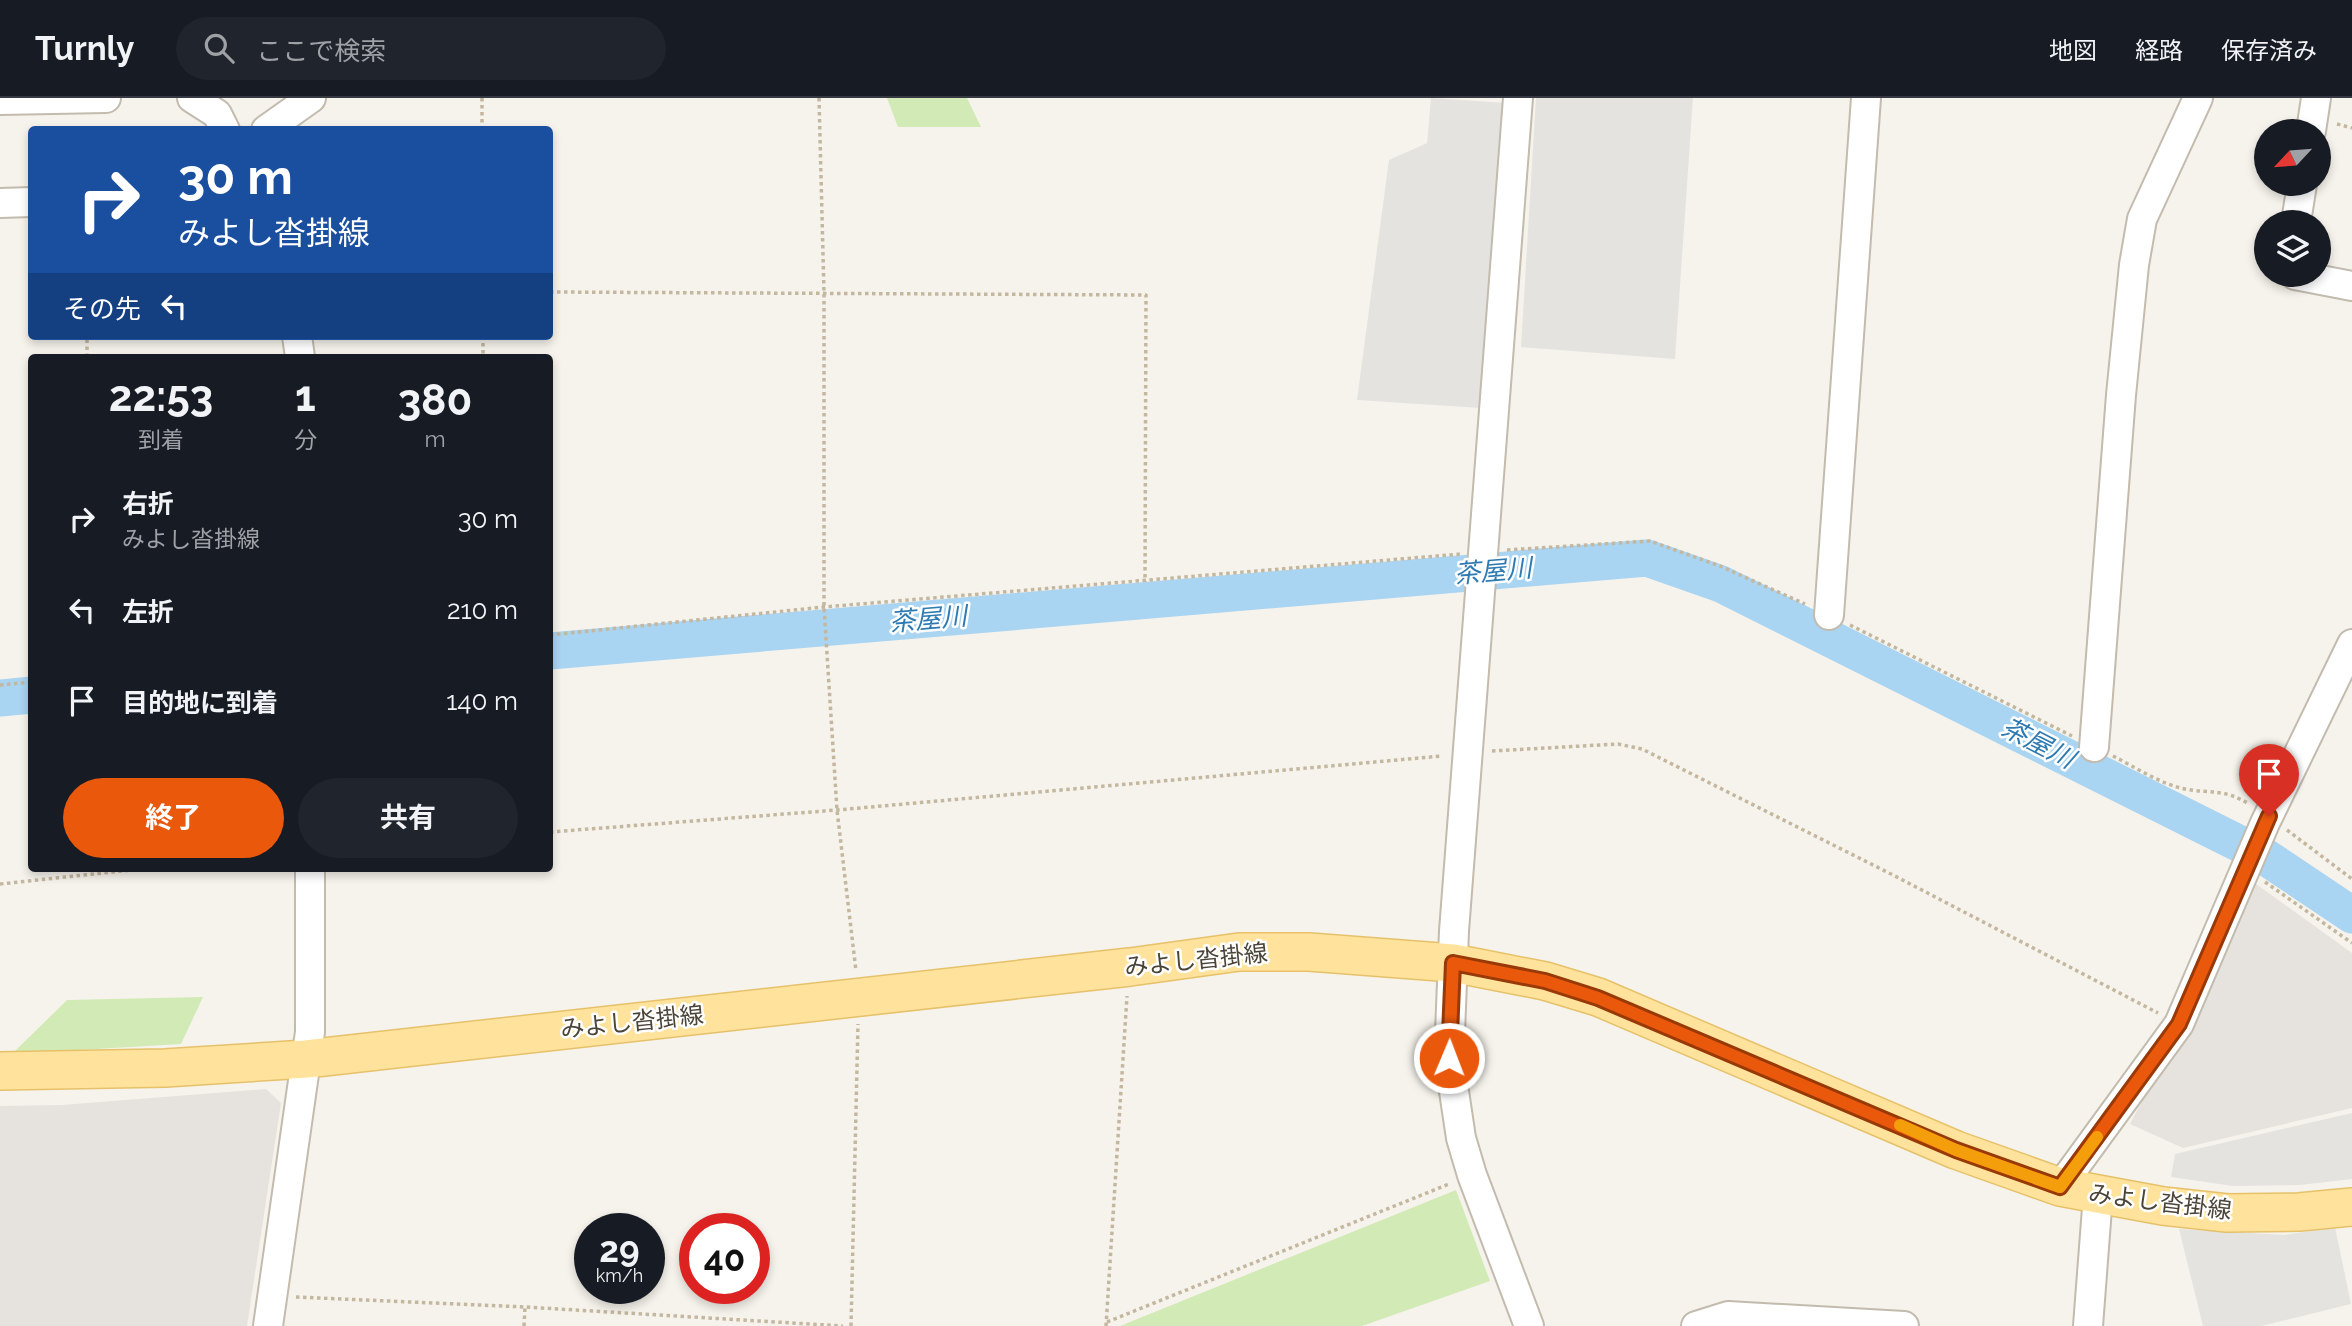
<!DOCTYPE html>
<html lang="ja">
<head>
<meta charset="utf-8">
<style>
	body { margin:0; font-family:Raleway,"Noto Sans JP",sans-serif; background:#20242c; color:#f1f3f6; height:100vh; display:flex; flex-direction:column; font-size:26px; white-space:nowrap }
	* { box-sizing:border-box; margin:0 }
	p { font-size:23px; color:#9ea1a6 }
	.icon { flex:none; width:38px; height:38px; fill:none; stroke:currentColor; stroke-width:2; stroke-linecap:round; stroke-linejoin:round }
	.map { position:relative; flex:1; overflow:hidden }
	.drawer { position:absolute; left:28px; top:256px; width:525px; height:518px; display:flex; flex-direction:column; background:#171b24; border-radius:7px; box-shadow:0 4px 10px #0003 }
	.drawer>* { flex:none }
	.banner { position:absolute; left:28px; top:28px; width:525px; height:214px; border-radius:7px; box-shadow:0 4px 10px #0003; background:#1a4fa0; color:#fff; overflow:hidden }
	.needle { width:46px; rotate:244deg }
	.fabs { position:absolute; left:2254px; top:21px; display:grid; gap:14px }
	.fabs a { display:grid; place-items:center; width:77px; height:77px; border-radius:50%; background:#171b24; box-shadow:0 4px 10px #0003; font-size:35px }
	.speed { position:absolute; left:574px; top:1115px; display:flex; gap:14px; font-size:35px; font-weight:700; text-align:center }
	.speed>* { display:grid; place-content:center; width:91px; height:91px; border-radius:50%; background:#171b24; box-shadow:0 4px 10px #0003; line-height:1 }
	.speed small { font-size:18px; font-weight:400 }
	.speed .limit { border:10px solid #d22; background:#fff; color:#111 }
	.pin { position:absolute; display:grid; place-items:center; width:60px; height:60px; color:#fff; margin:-72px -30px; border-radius:50% 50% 50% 0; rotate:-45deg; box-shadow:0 0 7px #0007 }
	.pin .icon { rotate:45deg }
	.me { position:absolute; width:77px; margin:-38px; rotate:1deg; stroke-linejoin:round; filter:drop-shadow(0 0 5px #0008) }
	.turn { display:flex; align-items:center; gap:24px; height:147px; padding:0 35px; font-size:32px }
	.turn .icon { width:91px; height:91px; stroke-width:2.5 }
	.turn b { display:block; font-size:49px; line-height:60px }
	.then { display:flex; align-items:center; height:66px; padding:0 35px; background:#0003; gap:14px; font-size:26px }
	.eta { display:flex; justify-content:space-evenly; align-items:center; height:119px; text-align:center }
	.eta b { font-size:42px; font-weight:700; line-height:49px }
	.primary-button { display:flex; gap:14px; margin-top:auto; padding:14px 35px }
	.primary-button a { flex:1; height:80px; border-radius:42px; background:#ea580c; color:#fff; font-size:28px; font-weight:700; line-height:80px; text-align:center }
	.primary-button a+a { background:#20242c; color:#f1f3f6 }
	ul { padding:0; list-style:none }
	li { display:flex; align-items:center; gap:21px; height:91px; padding:0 35px }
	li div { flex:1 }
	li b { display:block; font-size:26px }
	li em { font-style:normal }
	header { display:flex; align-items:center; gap:42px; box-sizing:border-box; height:98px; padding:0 35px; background:#171b24; border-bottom:2px solid #363941 }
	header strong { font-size:33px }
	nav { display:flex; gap:38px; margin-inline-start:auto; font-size:24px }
	.search { width:490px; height:63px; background:#20242c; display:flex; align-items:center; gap:18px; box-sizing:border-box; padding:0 24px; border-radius:38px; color:#9ea1a6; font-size:26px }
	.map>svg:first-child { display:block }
</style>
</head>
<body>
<header>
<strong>Turnly</strong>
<div class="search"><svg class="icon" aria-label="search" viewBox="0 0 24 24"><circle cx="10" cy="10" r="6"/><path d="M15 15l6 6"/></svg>ここで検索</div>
<nav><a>地図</a><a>経路</a><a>保存済み</a></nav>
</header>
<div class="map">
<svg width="2352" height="1228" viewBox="0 0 2352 1228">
	<rect width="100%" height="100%" fill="#f6f3ec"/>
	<path fill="#e6e2dd" d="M2256,786L2352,855V1010L2183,1050L2130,1026Z
		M266,991L281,1005L247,1228H0V1008L62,1007Z"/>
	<path fill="#d2eab5" d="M887,0H967L981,29H898Z
		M203,899L181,946L12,956L67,902Z
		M1456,1092L1490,1183L1362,1228H1120Z"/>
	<path fill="#e5e3e0" d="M1431,0L1507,5L1481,310L1357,302L1389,62L1427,45Z
		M1536,0H1693L1675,261L1521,249Z
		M2352,1015V1081L2300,1087L2233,1088L2171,1079L2175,1056Z
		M2335,1129L2351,1206L2261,1228H2203L2179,1131L2285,1137Z"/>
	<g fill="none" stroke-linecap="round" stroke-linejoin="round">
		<path stroke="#a9d4f2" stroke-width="37" d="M550,553L1647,460L1721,486L2264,758L2352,817
			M0,600L32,597"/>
		<g stroke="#c2bbae" stroke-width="32">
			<path id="minor" d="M192,0L217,16L225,32
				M1518,0L1454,833L1449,960L1461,1040L1472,1077L1529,1228
				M0,2L106,0
				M266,32L311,0
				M2311,33L2316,0
				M0,105L32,104
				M2296,124L2302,86
				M2295,177L2352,188
				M297,238L300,259
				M1829,517L1866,0
				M2094,649L2121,297L2134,167L2142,121L2198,0
				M2060,1089L2179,926L2265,725L2352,546
				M268,1228L310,934V770
				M1696,1228L1728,1218L1904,1228
				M2088,1228L2098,1097"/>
		</g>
		<g stroke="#e6c16a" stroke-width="40">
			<path id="major" d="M0,973L165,970L306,961L1130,869L1239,854H1309L1453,865L1545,883L1598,899L1956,1052L2060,1089L2163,1108L2227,1115L2299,1114L2352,1109"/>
		</g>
		<path stroke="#c4b79f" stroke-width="3.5" stroke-dasharray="3.5 3.5" stroke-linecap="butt" d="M482,0V32
			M819,0L824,195V509L837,712L856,873
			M2337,26L2352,30
			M550,194L1146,197L1145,484
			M483,238V259
			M87,259V238
			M1507,452L1650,443L1720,468L1805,506
			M1850,527L2072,638
			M550,537L824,509L1461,456
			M0,587L32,584
			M1492,653L1618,646L1642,651L1893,777L2158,915
			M2113,658C2135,669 2160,686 2185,691C2211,696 2223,690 2249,706
			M2287,732L2352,781
			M550,734L837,712L1442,658
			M2265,784L2352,845
			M0,786L150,770
			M296,1199L525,1209L843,1228
			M1107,1224L1449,1086
			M524,1228L525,1209
			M851,1228L858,926
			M1106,1228L1127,898"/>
		<use href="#minor" stroke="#fff" stroke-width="28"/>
		<use href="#major" stroke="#ffe39c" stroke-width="37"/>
	</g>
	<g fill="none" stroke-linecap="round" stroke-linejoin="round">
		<g stroke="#983908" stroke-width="18">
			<path id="route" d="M1449,960L1453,865L1545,883L1598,900L1956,1052L2060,1089L2179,926L2269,718"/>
		</g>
		<use href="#route" stroke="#ea580c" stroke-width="12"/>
		<path stroke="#f59e0b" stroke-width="12" d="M1900,1027L1956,1052L2060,1089L2097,1039"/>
	</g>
	<g text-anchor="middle" stroke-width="5" stroke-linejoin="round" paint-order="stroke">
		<g font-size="24" fill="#4b4439" stroke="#fff">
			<text transform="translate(1196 862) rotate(-6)" y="8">みよし沓掛線</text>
			<text transform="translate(632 924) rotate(-6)" y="8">みよし沓掛線</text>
			<text transform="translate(2160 1104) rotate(7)" y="8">みよし沓掛線</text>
		</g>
		<g font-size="26" font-style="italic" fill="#2e7ab2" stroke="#fff">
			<text transform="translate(1493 473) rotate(-5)" y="9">茶屋川</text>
			<text transform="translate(928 521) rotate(-5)" y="9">茶屋川</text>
			<text transform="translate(2038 645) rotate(27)" y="9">茶屋川</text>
		</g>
	</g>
</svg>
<div class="fabs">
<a><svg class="needle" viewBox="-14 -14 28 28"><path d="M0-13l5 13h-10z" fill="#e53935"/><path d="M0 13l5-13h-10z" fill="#9ea1a6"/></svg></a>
<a><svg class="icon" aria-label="layers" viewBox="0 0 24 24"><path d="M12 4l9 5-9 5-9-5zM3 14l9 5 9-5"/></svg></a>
</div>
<div class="speed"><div>29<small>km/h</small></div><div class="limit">40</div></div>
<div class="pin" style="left:2269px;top:718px;background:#d93025"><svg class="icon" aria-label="arrive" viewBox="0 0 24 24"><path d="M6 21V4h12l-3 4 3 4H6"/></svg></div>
<svg class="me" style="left:1449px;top:960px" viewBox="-20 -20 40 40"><circle r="17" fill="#ea580c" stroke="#fff" stroke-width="3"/><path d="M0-11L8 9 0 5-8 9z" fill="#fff"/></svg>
<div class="banner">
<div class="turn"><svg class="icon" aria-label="right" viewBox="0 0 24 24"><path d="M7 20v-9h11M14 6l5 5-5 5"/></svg><div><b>30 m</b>みよし沓掛線</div></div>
<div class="then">その先<svg class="icon" aria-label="left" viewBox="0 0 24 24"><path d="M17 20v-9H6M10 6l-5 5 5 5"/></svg></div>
</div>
<section class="drawer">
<div class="eta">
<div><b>22:53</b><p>到着</p></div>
<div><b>1</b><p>分</p></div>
<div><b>380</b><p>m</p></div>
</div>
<ul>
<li><svg class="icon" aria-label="right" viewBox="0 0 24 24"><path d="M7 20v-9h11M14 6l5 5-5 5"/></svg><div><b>右折</b><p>みよし沓掛線</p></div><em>30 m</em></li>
<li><svg class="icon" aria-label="left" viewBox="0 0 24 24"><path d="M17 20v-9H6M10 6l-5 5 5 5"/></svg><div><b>左折</b></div><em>210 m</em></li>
<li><svg class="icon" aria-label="arrive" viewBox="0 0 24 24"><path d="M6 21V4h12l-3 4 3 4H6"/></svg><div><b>目的地に到着</b></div><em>140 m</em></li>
</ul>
<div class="primary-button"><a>終了</a><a>共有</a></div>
</section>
</div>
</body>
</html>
